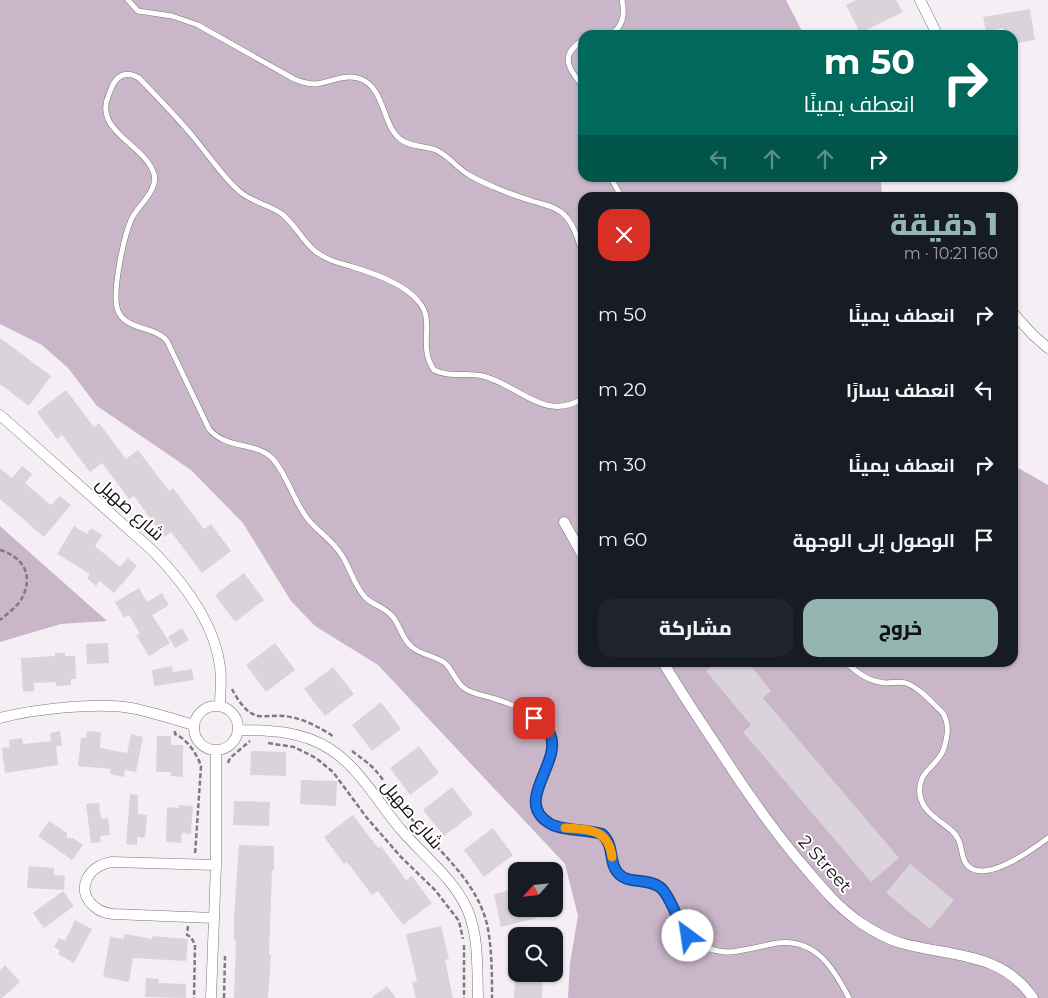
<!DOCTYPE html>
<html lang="ar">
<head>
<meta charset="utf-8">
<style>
	body { margin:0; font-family:Montserrat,Cairo,sans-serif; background:#20242c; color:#f1f3f6; direction:rtl; height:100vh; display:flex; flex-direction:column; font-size:19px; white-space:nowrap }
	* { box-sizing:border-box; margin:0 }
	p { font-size:16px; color:#9ea1a6 }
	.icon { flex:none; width:28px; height:28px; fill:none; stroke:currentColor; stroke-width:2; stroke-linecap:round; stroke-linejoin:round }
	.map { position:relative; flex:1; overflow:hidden; direction:ltr }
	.drawer { position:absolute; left:578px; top:192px; width:440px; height:475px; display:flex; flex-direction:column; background:#171b24; border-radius:15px; box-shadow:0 1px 4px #0004; direction:rtl }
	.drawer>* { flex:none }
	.banner { position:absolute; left:578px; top:30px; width:440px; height:152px; border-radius:15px; box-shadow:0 1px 4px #0004; direction:rtl; background:#00695c; color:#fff; overflow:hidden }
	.needle { width:32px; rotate:243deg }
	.fabs { position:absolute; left:508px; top:862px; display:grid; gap:10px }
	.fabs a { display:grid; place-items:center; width:55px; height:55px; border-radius:10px; background:#171b24; box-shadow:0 1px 4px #0004; font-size:25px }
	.pin { position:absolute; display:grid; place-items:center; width:42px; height:42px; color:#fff; margin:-21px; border-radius:10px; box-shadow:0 2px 8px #0006 }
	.me { position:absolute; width:55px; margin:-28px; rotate:329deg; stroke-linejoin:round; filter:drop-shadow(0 0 4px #0008) }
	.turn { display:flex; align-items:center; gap:18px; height:105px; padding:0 20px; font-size:22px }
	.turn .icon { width:65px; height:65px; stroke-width:2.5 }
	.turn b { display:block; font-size:35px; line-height:42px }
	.lanes { display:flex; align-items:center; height:48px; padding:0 20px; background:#0003; justify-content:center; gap:25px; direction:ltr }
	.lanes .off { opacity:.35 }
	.round { display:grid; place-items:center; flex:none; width:52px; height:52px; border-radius:15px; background:#20242c }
	.head { display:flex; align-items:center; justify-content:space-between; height:85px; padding:0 20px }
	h1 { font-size:30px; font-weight:800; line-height:38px; color:#95b5b1 }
	.primary-button { display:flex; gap:10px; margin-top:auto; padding:10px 20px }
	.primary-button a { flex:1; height:58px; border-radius:15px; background:#95b5b1; color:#111; font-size:20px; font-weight:800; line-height:58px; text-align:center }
	.primary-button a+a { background:#20242c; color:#f1f3f6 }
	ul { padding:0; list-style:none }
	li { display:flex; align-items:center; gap:15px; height:75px; padding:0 20px }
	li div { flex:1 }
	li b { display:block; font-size:19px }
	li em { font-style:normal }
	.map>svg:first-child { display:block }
</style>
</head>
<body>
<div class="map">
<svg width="1048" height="998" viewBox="0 0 1048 998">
	<rect width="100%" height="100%" fill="#f5eff5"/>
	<path fill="#cab6c9" d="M0,0H786L804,35H582V178H879L881,182L882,197L582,198V662H1012L1013,465L1048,485V998H568L570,963L578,916L565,864L378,665L315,626L291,601L243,523L191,470L97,406L68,368L42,345L0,324Z
		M0,526L1,527L107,621L61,624L0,642Z"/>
	<path fill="#cbb1c9" d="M663,917L674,927L673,939L668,945L661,947L655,938L651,924L655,920Z"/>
	<path fill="#dad4da" d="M856,0H896L903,12L860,33L846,5Z
		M1030,9L1035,40L1012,44V35H1005L1004,28L986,31L983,17Z
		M0,338L51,376L29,406L0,384Z
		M66,390L94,427L99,423L126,459L138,450L169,491L173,488L204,529L211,524L231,551L202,573L171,532L164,537L134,496L129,499L102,463L90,472L62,435L57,439L37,412Z
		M22,466L32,474L25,483L51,505L60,496L71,505L44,537L0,499V468L12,478Z
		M74,526L87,534L91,528L102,535L95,546L120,567L128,558L137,566L114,593L100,581L96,586L87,578L90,574L57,554Z
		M244,573L264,600L235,622L215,595Z
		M139,588L147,602L162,593L169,605L152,615L170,643L149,656L136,635L140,634L129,615L124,618L115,602Z
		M182,628L189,640L175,648L168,637Z
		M108,643L109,663L87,664L86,644Z
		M275,643L295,670L266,692L246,665Z
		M55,653H65V656H75L76,679H71V685L56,686V682L34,683V691L23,692L21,658L55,656Z
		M717,662H748L771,691L763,698L899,858L871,882L743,732L751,725L706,671Z
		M172,666L173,672L192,669L194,680L154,686L152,670Z
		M333,667L354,694L325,716L304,689Z
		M381,702L401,729L372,751L352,725Z
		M60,731L62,746H56L58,765L5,773L2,748L10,747L9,740L22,738L23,744L51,741L50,733Z
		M87,731L101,732L100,748L127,753L131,734L143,737L136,772L125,770L124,777L110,774L111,769L78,766L81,737L86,738Z
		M157,736H171V745H183V777L171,776V772H156Z
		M419,746L439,773L410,795L390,768Z
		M251,751L286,752V776L250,775Z
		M301,780L337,781L336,806L300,804Z
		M452,787L473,814L444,836L423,810Z
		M130,794L138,795V814L147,815L145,838L137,837V845L126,844Z
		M234,801L270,802L269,826L233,825Z
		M99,803L101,819L108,818L110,835L100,836L101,842L91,843L86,804Z
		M179,805L193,806L191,834L182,833L181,843L166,842L167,807L179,808Z
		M353,815L378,848L381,846L406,880L412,876L432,903L403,925L378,891L372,895L347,862L344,864L324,837Z
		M49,821L67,833V838H73L83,845L72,860L38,836Z
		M493,828L513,855L484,877L464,850Z
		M239,845L274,846V870H272L269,955H271L268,998H234L236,940H234V916Z
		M910,864L954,900L930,929L886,893Z
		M29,866L54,868V875L65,876L64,890L27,888Z
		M516,889V909H535L537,918L501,927L494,894Z
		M63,891L74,906L44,928L33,913Z
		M75,920L92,929L74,963L58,954L60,950L54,947L59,938L65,941Z
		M441,926L449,959L445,960L453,998H416L412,982L417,981L406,934Z
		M125,934L152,939V936L188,939L186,961L133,958L129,982L103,977L110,937L124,939Z
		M5,965L20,982L2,998H0V970Z
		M515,974H543L542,998H514Z
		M146,978L159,979L158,983L186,984V998L145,997Z
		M387,986L396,998H371Z"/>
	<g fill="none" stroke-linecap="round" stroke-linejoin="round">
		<g stroke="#7a757a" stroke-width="6">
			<path id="lane" d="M128,0L138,11L172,16L198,25L294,79C301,82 308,84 316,84C331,82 346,73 361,79C386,89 382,129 403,141C413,147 425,146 436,150C449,156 457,168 469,175C485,184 512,195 529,200C540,204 552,205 561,212C573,221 578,239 582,252
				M609,35C623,28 625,14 622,0
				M582,41C559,55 569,70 582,85
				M611,178L622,198
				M582,399C544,422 519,385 483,376C467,372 450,378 434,370C417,345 436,322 419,302C406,285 373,273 353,267C340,263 326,260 315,251C302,241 296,225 282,214C270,205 251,202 239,191C222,176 210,157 195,139C178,118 158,98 139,78C132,74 125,72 118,78C113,82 111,89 109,94C92,131 145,144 154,174C159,190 137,206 131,220C124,237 110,297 119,313C129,331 155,326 167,341L209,429C226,450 256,441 273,459C287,475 294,501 307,518C317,531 332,540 341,554C350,567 353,584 365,597C372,605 385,607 392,616C401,626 401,638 412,647C422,656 436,655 446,664C453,671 456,682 464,688C472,694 483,695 492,698C516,705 551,719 553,747L535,799C540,836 576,825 602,834C614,845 608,861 617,872C627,884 648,877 660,887C666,892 668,900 672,907C685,935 697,952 731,952C747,950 762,946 777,943C816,938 834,969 849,998
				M845,662C858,673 869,682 886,683C893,683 900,681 906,683C920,688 932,703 943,713C947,720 948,727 947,735C946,741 945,747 942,753C933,769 917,773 920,795C923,813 940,820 952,831C962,839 960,851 965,862C980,888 1032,850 1048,838"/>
		</g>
		<g stroke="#7a757a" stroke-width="11">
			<path id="street" d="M920,0L935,30
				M1012,312L1033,335L1048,348
				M0,415L153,551C183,582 215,623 220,667C222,680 220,693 220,706
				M564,522L582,554
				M663,662C681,693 701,722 720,751C747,793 775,833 807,870C823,889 840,909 861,923C873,931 887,939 901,943C950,957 1001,951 1033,998
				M194 728a22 22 0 1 1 44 0a22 22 0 1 1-44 0Z
				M0,718C34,709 97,702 131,708C152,712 173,719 194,725
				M238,730C271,730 302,731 330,749C361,769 379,805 403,832C425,857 455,880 468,911C479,938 477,970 478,998
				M214,918L113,914C106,913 100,912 95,907C74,891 88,865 112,862L216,865
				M211,998L216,865V750"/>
		</g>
		<path stroke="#7e7b7e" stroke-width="2.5" stroke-dasharray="5 2.5" stroke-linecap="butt" d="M0,550C23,557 34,575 22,598C18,606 7,614 0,620
			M232,689C237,699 247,715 259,716C267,717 275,715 283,716C300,717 320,727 334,737
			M175,731V734C187,739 197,754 201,766L195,855
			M268,743L294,747L316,758L333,772L367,818L401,857L435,890L459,921L463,939
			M352,751C360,757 369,763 376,771C388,785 398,802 410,817C439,852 479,882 488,929C492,952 492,975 492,998
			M228,763L230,758L250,741
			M188,926L187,935L191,937L195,945L194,998
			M464,945V998
			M224,998L225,956"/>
		<use href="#lane" stroke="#fff" stroke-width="5"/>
		<use href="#street" stroke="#fff" stroke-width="10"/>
	</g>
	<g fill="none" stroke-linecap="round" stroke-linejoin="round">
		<g stroke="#114b97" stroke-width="12">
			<path id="route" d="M534,718C540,722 547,727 550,734C563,762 513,801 549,823C560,831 587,829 602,834C615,846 608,862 618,873C628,885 649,877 661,888C672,898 677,922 688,936"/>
		</g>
		<use href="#route" stroke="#1a73e8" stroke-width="9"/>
		<path stroke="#f59e0b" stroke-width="9" d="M565,828C588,829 609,829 612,857"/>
	</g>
	<g text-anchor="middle" stroke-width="4" stroke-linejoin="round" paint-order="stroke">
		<g font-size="18" fill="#100e10" stroke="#fff">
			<text transform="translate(130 509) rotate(42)" y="6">شارع صهيل</text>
			<text transform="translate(412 814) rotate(50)" y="6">شارع صهيل</text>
			<text transform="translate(825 864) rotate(48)" y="6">2 Street</text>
		</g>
	</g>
</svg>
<div class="fabs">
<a><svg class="needle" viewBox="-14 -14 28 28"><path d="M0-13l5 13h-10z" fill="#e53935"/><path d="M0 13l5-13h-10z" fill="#9ea1a6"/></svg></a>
<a><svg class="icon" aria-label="search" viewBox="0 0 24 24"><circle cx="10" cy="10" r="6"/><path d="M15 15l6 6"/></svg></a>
</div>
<div class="pin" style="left:534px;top:718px;background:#d93025"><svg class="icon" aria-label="arrive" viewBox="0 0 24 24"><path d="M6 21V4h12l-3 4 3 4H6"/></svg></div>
<svg class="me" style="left:688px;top:936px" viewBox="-20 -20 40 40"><circle r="19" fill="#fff"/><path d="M0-13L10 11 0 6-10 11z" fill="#1a73e8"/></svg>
<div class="banner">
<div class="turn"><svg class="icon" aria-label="right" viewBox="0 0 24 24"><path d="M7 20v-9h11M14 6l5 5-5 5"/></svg><div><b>50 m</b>انعطف يمينًا</div></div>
<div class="lanes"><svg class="icon off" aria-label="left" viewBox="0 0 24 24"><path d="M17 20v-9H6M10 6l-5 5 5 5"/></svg><svg class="icon off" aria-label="ahead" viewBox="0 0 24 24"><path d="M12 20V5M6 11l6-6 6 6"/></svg><svg class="icon off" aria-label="ahead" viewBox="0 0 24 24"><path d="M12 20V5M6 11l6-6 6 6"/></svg><svg class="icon" aria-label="right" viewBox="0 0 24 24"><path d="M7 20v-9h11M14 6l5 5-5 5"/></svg></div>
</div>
<section class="drawer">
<div class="head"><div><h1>1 دقيقة</h1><p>160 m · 10:21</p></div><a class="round" style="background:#d93025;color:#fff"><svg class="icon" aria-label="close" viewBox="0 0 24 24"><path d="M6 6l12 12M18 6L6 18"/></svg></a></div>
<ul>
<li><svg class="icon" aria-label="right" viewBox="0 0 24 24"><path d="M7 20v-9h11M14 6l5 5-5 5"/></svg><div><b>انعطف يمينًا</b></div><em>50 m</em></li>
<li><svg class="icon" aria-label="left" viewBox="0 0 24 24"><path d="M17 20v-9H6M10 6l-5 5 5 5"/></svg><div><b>انعطف يسارًا</b></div><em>20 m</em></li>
<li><svg class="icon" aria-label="right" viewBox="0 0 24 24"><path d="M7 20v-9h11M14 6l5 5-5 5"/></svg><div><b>انعطف يمينًا</b></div><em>30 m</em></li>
<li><svg class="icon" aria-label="arrive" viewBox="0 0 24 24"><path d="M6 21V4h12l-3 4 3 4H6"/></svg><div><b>الوصول إلى الوجهة</b></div><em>60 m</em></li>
</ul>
<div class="primary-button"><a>خروج</a><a>مشاركة</a></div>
</section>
</div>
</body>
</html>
